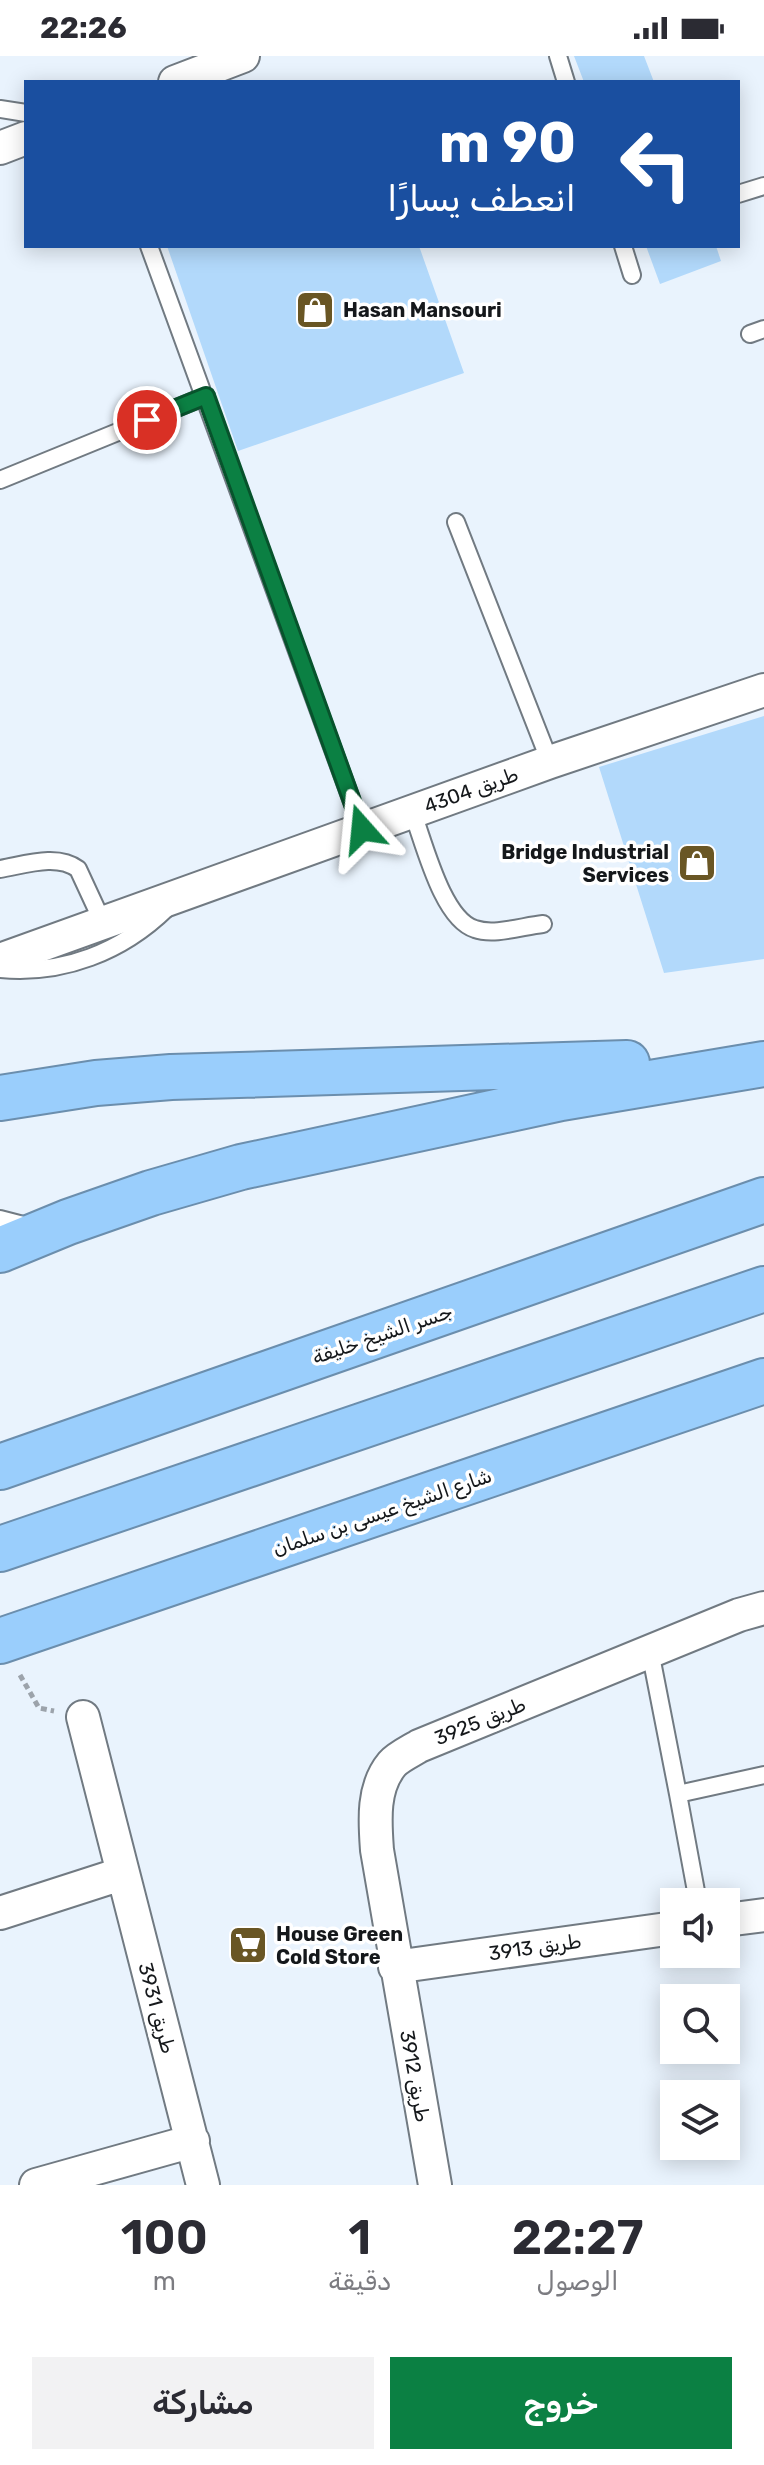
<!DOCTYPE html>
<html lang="ar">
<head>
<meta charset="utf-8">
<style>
	body { margin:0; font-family:Rubik,"Noto Sans Arabic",sans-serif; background:#f2f2f3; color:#2b2b33; direction:rtl; height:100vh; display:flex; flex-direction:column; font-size:30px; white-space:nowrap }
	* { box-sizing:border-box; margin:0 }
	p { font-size:26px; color:#7c7c81 }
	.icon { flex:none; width:44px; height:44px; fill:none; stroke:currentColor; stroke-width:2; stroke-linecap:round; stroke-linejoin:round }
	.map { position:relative; height:2129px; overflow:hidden; direction:ltr }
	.sheet { display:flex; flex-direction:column; background:#fff; flex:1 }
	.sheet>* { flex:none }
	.guide { position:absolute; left:24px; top:24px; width:716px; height:168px; border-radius:0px; box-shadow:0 4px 20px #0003; direction:rtl; background:#1a4fa0; color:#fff; overflow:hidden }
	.fabs { position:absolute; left:660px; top:1832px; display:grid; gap:16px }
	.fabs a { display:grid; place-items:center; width:80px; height:80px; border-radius:0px; background:#fff; box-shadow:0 4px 20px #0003; font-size:40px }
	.pin { position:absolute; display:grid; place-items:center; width:68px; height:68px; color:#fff; margin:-34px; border:4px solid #fff; border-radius:50%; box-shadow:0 2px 8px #0007 }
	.me { position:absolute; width:88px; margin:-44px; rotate:342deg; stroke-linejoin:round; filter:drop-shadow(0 0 6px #0008) }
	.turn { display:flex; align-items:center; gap:28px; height:168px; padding:0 32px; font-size:36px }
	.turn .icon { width:104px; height:104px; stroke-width:2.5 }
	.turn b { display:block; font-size:56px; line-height:68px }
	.eta { display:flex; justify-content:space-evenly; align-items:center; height:136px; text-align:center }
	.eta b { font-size:48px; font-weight:600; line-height:56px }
	.cta { display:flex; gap:16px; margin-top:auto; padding:16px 32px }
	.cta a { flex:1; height:92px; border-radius:0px; background:#0b8043; color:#fff; font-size:32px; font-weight:600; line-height:92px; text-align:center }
	.cta a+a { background:#f2f2f3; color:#2b2b33 }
	.status { display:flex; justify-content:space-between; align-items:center; height:56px; padding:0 40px; background:#fff; direction:ltr }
	.status svg { height:22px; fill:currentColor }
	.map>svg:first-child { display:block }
</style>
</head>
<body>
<div class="status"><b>22:26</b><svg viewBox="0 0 49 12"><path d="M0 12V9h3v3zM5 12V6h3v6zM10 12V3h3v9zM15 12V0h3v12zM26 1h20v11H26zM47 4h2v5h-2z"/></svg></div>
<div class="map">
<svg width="764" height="2129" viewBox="0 0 764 2129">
	<rect width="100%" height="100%" fill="#e9f3fd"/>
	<path fill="#b2d9fb" d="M574,0H644L654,26H584Z
		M167,190H419L464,317L238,395Z
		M646,190H716L721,205L660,228Z
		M764,660V903L664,917L599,711Z"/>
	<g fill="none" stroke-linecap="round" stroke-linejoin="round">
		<g stroke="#717a82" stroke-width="20">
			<path id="service" d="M558,0L566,26
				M0,53L26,57
				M738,138L764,130
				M149,190L362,773
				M623,190L632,219
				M750,278L764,273
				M0,424L206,340
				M456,466L550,706
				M412,755C424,786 442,863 475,873C494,880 523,870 543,868
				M0,813C24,809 57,797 78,813L103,867
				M0,913C63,919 122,896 167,852
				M0,1163L31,1171
				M650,1595L678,1738L764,1719
				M678,1738L698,1846"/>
		</g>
		<g stroke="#717a82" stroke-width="36">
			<path id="minor" d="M175,26L243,0
				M0,92L26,82
				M0,904L550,706L764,634
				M83,1661L203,2129
				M0,1857L121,1818
				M726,1864L764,1859
				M395,1911L674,1872
				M36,2129L193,2085
				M435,2129L377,1794C375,1766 372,1732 392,1708C398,1701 411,1695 419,1690L739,1559L764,1552"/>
		</g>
		<g stroke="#6b8ead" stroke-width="48">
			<path id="motorway" d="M0,1042L96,1027L171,1021L627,1007
				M0,1194L68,1166L151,1137L241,1111L561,1042L764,1008
				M0,1411L764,1144
				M0,1493L764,1233
				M0,1585L764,1325"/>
		</g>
		<path stroke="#9ca3ab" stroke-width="5" stroke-dasharray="6 4" stroke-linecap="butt" d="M20,1619L39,1652L54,1655"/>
		<use href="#service" stroke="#fff" stroke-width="16"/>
		<use href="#minor" stroke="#fff" stroke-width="32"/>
		<use href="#motorway" stroke="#9acefc" stroke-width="44"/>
	</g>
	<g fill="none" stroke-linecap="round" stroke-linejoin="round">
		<g stroke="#07532c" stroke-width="20">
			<path id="route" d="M147,364L206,340L362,773"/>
		</g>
		<use href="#route" stroke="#0b8043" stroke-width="14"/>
	</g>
	<defs>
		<g id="shop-square" transform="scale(2)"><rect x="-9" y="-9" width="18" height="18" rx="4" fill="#695624" stroke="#fff"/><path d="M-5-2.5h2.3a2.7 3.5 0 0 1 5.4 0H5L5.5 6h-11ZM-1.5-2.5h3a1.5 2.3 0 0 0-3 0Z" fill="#fff"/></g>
		<g id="supermarket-square" transform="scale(2)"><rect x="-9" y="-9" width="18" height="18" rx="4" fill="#695624" stroke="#fff"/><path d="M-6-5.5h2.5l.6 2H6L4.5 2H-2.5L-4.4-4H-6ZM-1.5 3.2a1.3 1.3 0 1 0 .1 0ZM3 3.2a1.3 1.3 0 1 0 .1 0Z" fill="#fff"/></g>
	</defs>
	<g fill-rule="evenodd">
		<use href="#shop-square" x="315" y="254"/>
		<use href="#shop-square" x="697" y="807"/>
		<use href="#supermarket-square" x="248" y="1889"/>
	</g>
	<g text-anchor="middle" stroke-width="7" stroke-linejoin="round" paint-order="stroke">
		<g font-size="20" font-weight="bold" fill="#15181b" stroke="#fff" text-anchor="start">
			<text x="343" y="261">Hasan Mansouri</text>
			<text x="669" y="803" text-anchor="end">Bridge Industrial<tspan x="669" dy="23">Services</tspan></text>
			<text x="276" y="1885">House Green<tspan x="276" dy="23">Cold Store</tspan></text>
		</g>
		<g font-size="20" fill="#15181b" stroke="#fff">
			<text transform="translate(471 734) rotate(-20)" y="7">طريق 4304</text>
			<text transform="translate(382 1278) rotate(-19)" y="7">جسر الشيخ خليفة</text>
			<text transform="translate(382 1456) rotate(-19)" y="7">شارع الشيخ عيسى بن سلمان</text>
			<text transform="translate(480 1665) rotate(-22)" y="7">طريق 3925</text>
			<text transform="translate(535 1891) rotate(-8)" y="7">طريق 3913</text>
			<text transform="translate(157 1952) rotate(75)" y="7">طريق 3931</text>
			<text transform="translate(415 2020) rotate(80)" y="7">طريق 3912</text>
		</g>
	</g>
</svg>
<div class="fabs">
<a><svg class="icon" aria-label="sound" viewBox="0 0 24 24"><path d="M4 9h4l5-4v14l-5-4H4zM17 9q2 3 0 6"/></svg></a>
<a><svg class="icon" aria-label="search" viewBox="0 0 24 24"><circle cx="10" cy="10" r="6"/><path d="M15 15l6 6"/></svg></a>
<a><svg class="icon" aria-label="layers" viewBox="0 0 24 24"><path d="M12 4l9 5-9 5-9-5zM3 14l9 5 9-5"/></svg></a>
</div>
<div class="pin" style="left:147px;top:364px;background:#d93025"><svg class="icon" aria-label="arrive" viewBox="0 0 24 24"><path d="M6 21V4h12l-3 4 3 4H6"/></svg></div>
<svg class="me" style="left:362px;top:773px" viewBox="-20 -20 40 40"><path d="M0-17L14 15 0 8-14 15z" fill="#0b8043" stroke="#fff" stroke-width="4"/></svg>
<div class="guide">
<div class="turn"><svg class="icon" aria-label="left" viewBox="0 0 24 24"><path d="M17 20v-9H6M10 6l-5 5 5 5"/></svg><div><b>90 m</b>انعطف يسارًا</div></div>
</div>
</div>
<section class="sheet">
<div class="eta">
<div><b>22:27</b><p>الوصول</p></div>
<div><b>1</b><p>دقيقة</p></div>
<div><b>100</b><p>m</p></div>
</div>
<div class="cta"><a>خروج</a><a>مشاركة</a></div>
</section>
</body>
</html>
